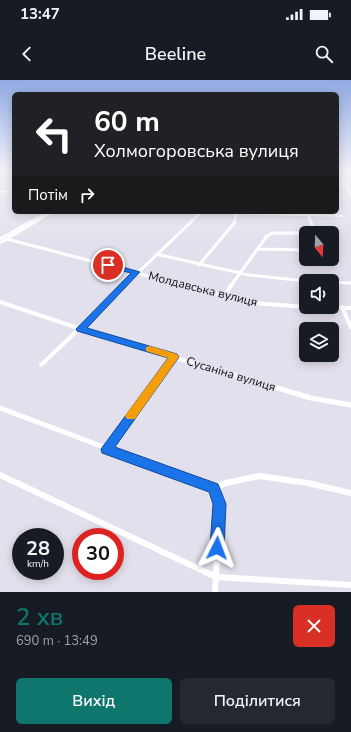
<!DOCTYPE html>
<html lang="uk">
<head>
<meta charset="utf-8">
<style>
	body { margin:0; font-family:"Nunito Sans",sans-serif; background:#242831; color:#f1f3f6; height:100vh; display:flex; flex-direction:column; font-size:15px; white-space:nowrap }
	* { box-sizing:border-box; margin:0 }
	p { font-size:13px; color:#9ea1a6 }
	.icon { flex:none; width:22px; height:22px; fill:none; stroke:currentColor; stroke-width:2; stroke-linecap:round; stroke-linejoin:round }
	.map { position:relative; height:512px; overflow:hidden }
	.drawer { display:flex; flex-direction:column; background:#171b24; flex:1 }
	.drawer>* { flex:none }
	.hud { position:absolute; left:12px; top:12px; width:327px; height:122px; border-radius:6px; box-shadow:0 2px 10px #0003; background:#202124; color:#fff; overflow:hidden }
	.needle { width:26px; rotate:162deg }
	.fabs { position:absolute; left:299px; top:146px; display:grid; gap:8px }
	.fabs a { display:grid; place-items:center; width:40px; height:40px; border-radius:6px; background:#171b24; box-shadow:0 2px 10px #0003; font-size:20px }
	.speed { position:absolute; left:12px; top:448px; display:flex; gap:8px; font-size:20px; font-weight:700; text-align:center }
	.speed>* { display:grid; place-content:center; width:52px; height:52px; border-radius:50%; background:#171b24; box-shadow:0 2px 10px #0003; line-height:1 }
	.speed small { font-size:10px; font-weight:400 }
	.speed .limit { border:6px solid #d22; background:#fff; color:#111 }
	.pin { position:absolute; display:grid; place-items:center; width:34px; height:34px; color:#fff; margin:-17px; border:2px solid #fff; border-radius:50%; box-shadow:0 1px 4px #0007 }
	.me { position:absolute; width:44px; margin:-22px; rotate:3deg; stroke-linejoin:round; filter:drop-shadow(0 0 3px #0008) }
	.turn { display:flex; align-items:center; gap:14px; height:84px; padding:0 16px; font-size:18px }
	.turn .icon { width:52px; height:52px; stroke-width:2.5 }
	.turn b { display:block; font-size:28px; line-height:34px }
	.then { display:flex; align-items:center; height:38px; padding:0 16px; background:#0003; gap:8px; font-size:15px }
	.round { display:grid; place-items:center; flex:none; width:42px; height:42px; border-radius:6px; background:#242831 }
	.head { display:flex; align-items:center; justify-content:space-between; height:68px; padding:0 16px }
	h1 { font-size:24px; font-weight:600; line-height:30px; color:#0f766e }
	.button { display:flex; gap:8px; margin-top:auto; padding:8px 16px }
	.button a { flex:1; height:46px; border-radius:6px; background:#0f766e; color:#fff; font-size:16px; font-weight:600; line-height:46px; text-align:center }
	.button a+a { background:#242831; color:#f1f3f6 }
	.status { display:flex; justify-content:space-between; align-items:center; height:28px; padding:0 20px; background:#171b24; direction:ltr }
	.status svg { height:11px; fill:currentColor }
	header { display:flex; justify-content:space-between; align-items:center; height:52px; padding:0 16px; background:#171b24; font-size:18px; font-weight:600 }
	.map>svg:first-child { display:block }
</style>
</head>
<body>
<div class="status"><b>13:47</b><svg viewBox="0 0 49 12"><path d="M0 12V9h3v3zM5 12V6h3v6zM10 12V3h3v9zM15 12V0h3v12zM26 1h20v11H26zM47 4h2v5h-2z"/></svg></div>
<header><svg class="icon" aria-label="back" viewBox="0 0 24 24"><path d="M15 5l-7 7 7 7"/></svg>Beeline<svg class="icon" aria-label="search" viewBox="0 0 24 24"><circle cx="10" cy="10" r="6"/><path d="M15 15l6 6"/></svg></header>
<div class="map">
<svg width="351" height="512" viewBox="0 0 351 512">
	<rect width="100%" height="100%" fill="#e2e0ec"/>
	<g fill="none" stroke-linecap="round" stroke-linejoin="round">
		<path stroke="#fff" stroke-width="2.5" d="M337,93L351,94
			M337,104H351
			M345,104L351,115
			M79,132H201L342,136
			M307,132L311,143
			M28,143L51,132
			M34,143L52,132
			M190,143L201,132
			M234,143L236,133"/>
		<path stroke="#fff" stroke-width="3" d="M311,142L315,153
			M0,159L30,142
			M7,159L190,207
			M0,163L35,142
			M258,169L306,170
			M156,174L249,195L306,201
			M199,185L235,142
			M332,202L351,203
			M123,207L191,142
			M230,207L267,156L272,153H306"/>
		<path stroke="#fff" stroke-width="4" d="M187,206L253,223L306,227
			M224,215L231,206
			M0,222L81,249L206,287
			M315,227L351,228
			M342,227L351,247
			M41,285L124,206
			M167,287L174,277"/>
		<path stroke="#fff" stroke-width="5" d="M203,286L311,318L351,325
			M0,328L157,387
			M107,369L168,286"/>
		<path stroke="#fff" stroke-width="6" d="M155,386L214,408L226,403L259,396L308,403L351,413
			M0,395L216,497L351,505
			M214,408L220,424L215,512"/>
		<path fill="#fff" fill-rule="evenodd" d="M14,110V112L0,113V111Z"/>
	</g>
	<linearGradient id="sky" x2="0" y2="1"><stop stop-color="#90aae4"/><stop offset="0.56" stop-color="#f2f1f6"/><stop offset="1" stop-color="#f2f1f6" stop-opacity="0"/></linearGradient>
	<rect width="351" height="163" fill="url(#sky)"/>
	<path fill="#1a73e8" stroke="#114b97" d="M108,183L140,192L87,248L177,274L179,277L115,367L218,404L226,424L224,468L222,473L217,475L212,473L210,468L213,424L209,412L102,373L101,369L168,278L77,251L76,249L131,193L105,187V184Z"/>
	<path fill="#f59e0b" d="M150,266L177,274L179,277L135,339H127L125,336L127,333L168,278L146,271V267Z"/>
	<g text-anchor="middle" stroke-width="3" stroke-linejoin="round" paint-order="stroke">
		<g font-size="12" fill="#0e0d11" stroke="#e2e0ec">
			<text transform="translate(203 209) rotate(14)" y="4">Молдавська вулиця</text>
			<text transform="translate(231 294) rotate(17)" y="4">Сусаніна вулиця</text>
		</g>
	</g>
</svg>
<div class="fabs">
<a><svg class="needle" viewBox="-14 -14 28 28"><path d="M0-13l5 13h-10z" fill="#e53935"/><path d="M0 13l5-13h-10z" fill="#9ea1a6"/></svg></a>
<a><svg class="icon" aria-label="sound" viewBox="0 0 24 24"><path d="M4 9h4l5-4v14l-5-4H4zM17 9q2 3 0 6"/></svg></a>
<a><svg class="icon" aria-label="layers" viewBox="0 0 24 24"><path d="M12 4l9 5-9 5-9-5zM3 14l9 5 9-5"/></svg></a>
</div>
<div class="speed"><div>28<small>km/h</small></div><div class="limit">30</div></div>
<div class="pin" style="left:108px;top:185px;background:#d93025"><svg class="icon" aria-label="arrive" viewBox="0 0 24 24"><path d="M6 21V4h12l-3 4 3 4H6"/></svg></div>
<svg class="me" style="left:217px;top:468px" viewBox="-20 -20 40 40"><path d="M0-17L14 15 0 8-14 15z" fill="#1a73e8" stroke="#fff" stroke-width="4"/></svg>
<div class="hud">
<div class="turn"><svg class="icon" aria-label="left" viewBox="0 0 24 24"><path d="M17 20v-9H6M10 6l-5 5 5 5"/></svg><div><b>60 m</b>Холмогоровська вулиця</div></div>
<div class="then">Потім<svg class="icon" aria-label="right" viewBox="0 0 24 24"><path d="M7 20v-9h11M14 6l5 5-5 5"/></svg></div>
</div>
</div>
<section class="drawer">
<div class="head"><div><h1>2 хв</h1><p>690 m · 13:49</p></div><a class="round" style="background:#d93025;color:#fff"><svg class="icon" aria-label="close" viewBox="0 0 24 24"><path d="M6 6l12 12M18 6L6 18"/></svg></a></div>
<div class="button"><a>Вихід</a><a>Поділитися</a></div>
</section>
</body>
</html>
